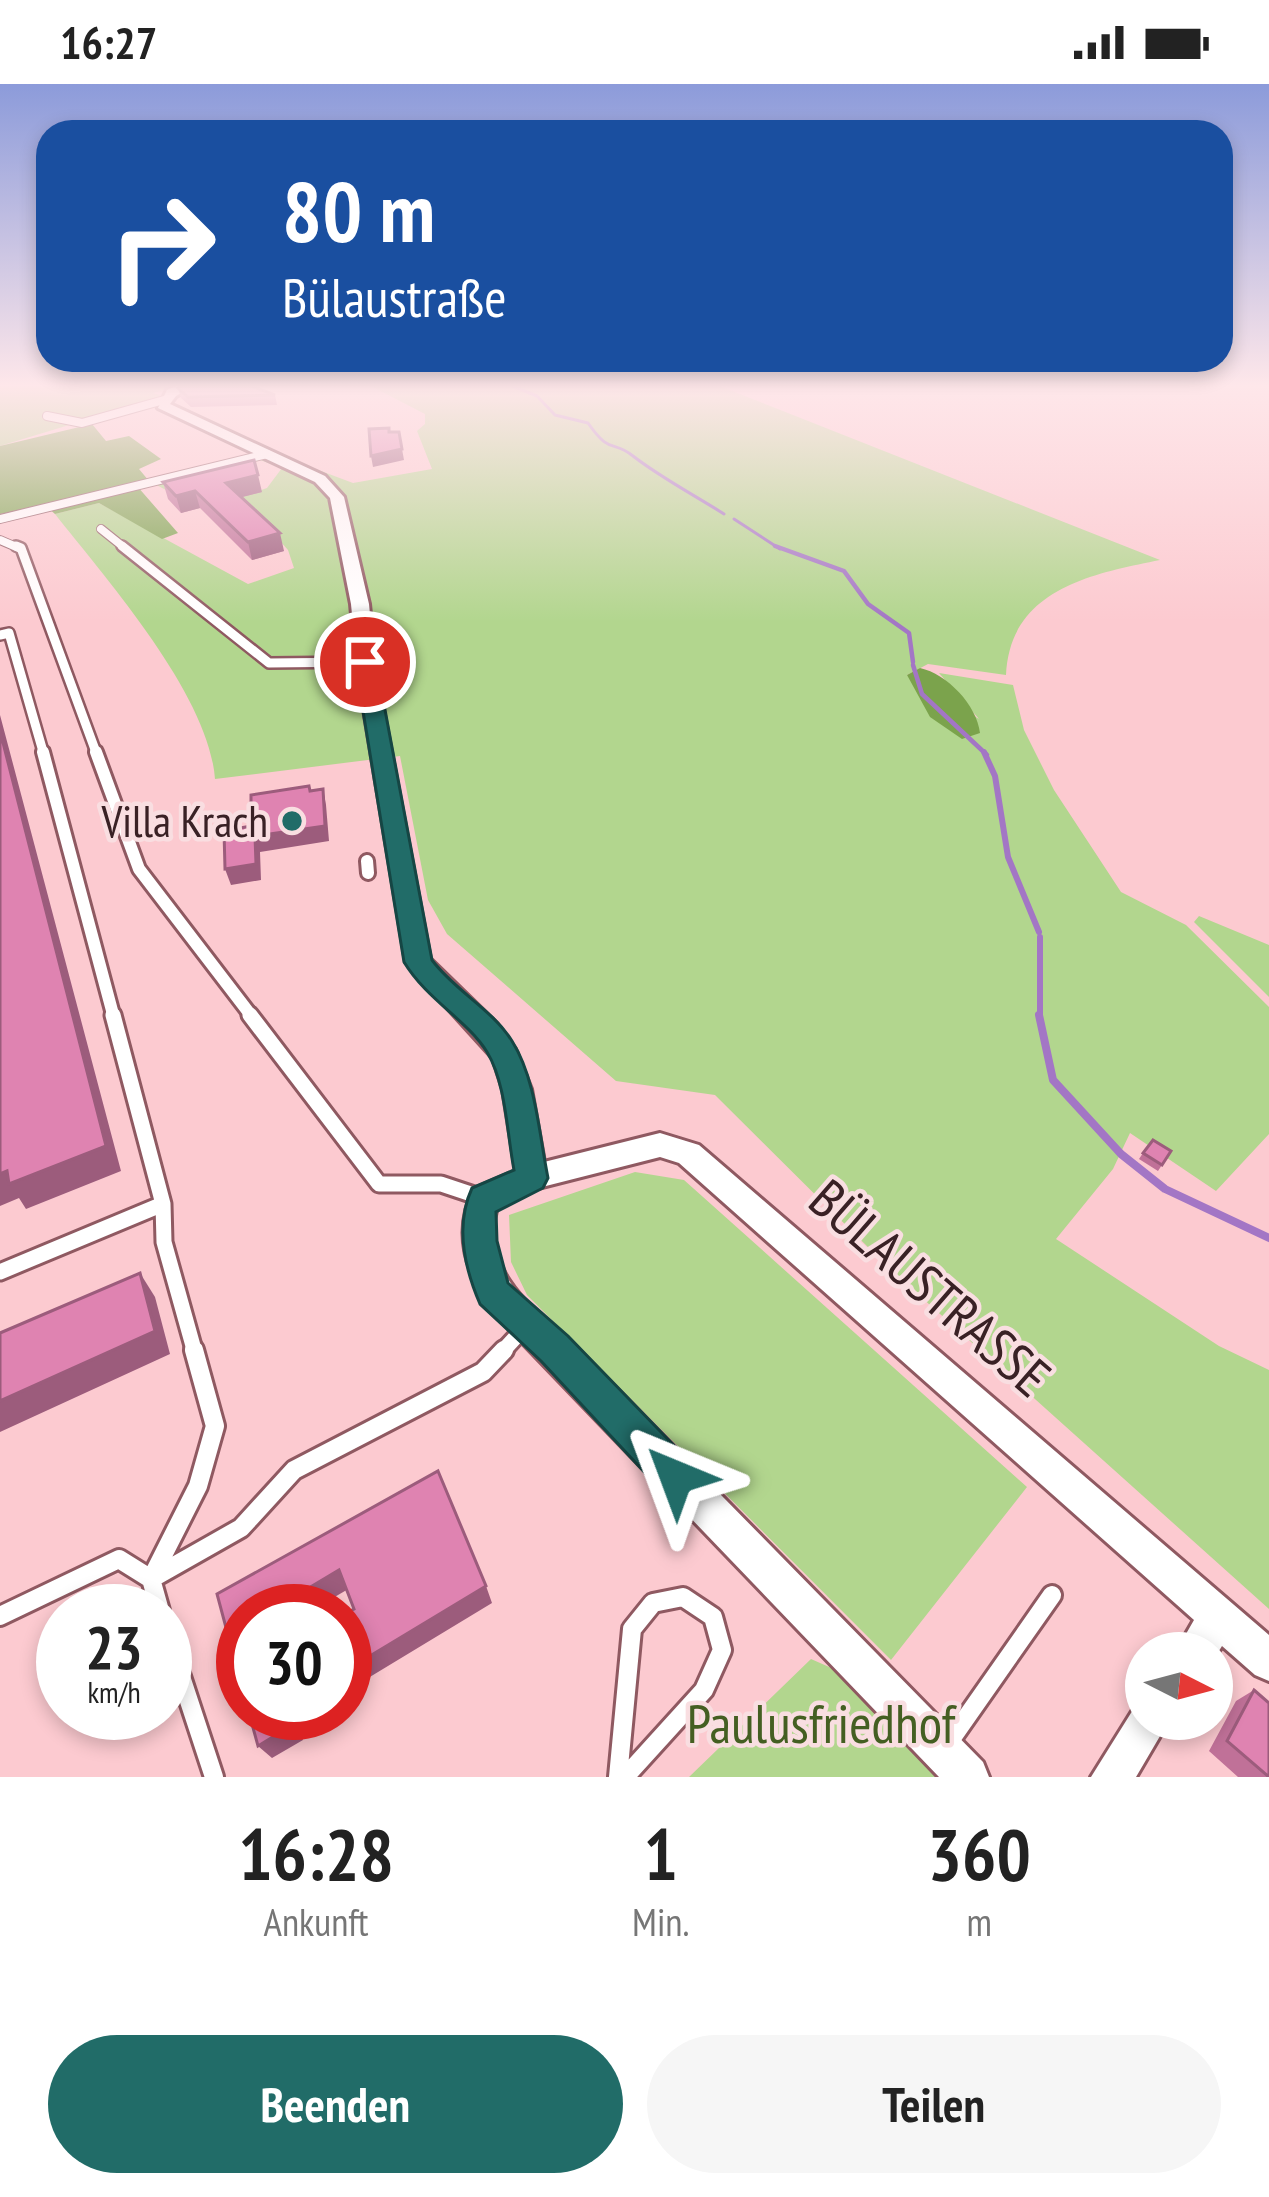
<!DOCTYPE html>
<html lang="de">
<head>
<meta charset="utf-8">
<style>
	body { margin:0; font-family:"PT Sans Narrow",sans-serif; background:#f6f6f6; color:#222; height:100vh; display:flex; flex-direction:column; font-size:45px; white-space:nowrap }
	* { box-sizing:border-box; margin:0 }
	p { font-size:39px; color:#767676 }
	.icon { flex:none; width:66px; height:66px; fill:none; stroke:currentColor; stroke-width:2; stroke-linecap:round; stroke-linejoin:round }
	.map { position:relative; height:1693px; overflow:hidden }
	.drawer { display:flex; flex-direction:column; background:#fff; flex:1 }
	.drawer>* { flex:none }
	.top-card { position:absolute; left:36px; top:36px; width:1197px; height:252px; border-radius:36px; box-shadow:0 6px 18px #0003; background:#1a4fa0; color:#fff; overflow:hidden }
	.needle { width:78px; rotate:96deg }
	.controls { position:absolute; left:1125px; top:1548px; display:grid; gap:24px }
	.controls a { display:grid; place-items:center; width:108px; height:108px; border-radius:50%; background:#fff; box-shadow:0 6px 18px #0003; font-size:60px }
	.speed { position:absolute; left:36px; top:1500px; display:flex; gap:24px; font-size:60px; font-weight:700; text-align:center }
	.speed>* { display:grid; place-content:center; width:156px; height:156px; border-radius:50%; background:#fff; box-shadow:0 6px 18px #0003; line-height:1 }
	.speed small { font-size:30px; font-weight:400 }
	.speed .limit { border:18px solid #d22; background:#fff; color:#111 }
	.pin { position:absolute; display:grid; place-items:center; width:102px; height:102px; color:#fff; margin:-51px; border:6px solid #fff; border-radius:50%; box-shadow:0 3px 12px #0007 }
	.me { position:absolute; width:132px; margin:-66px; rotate:316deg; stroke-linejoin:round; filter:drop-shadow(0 0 9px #0008) }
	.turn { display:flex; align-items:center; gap:42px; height:252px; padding:0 48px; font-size:54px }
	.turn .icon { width:156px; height:156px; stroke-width:2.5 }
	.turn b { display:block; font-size:84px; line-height:102px }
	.eta { display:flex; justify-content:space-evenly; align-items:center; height:204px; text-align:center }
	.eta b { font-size:72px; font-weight:700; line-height:84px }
	.action { display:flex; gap:24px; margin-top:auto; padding:24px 48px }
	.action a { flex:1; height:138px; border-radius:72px; background:#216c68; color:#fff; font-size:48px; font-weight:700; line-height:138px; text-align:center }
	.action a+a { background:#f6f6f6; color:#222 }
	.status { display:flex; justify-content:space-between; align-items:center; height:84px; padding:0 60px; background:#fff; direction:ltr }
	.status svg { height:33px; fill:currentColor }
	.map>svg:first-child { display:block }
</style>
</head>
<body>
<div class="status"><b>16:27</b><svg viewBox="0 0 49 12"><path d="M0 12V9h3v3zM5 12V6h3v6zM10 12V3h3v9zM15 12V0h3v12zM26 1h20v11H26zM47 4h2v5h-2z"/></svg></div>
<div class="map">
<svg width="1269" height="1693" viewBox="0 0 1269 1693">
	<rect width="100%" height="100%" fill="#fccad0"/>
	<path fill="#b2d68e" d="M0,301H182L153,309L162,312L158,314L0,362Z
		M369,301H717L1160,476C1090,490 1010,506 1006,591L928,580L907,591L979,635L939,589L1013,601L1024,646L1054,706L1121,808L1186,841L1269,923V1050L1216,1107L1130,1049L1113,1085L1056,1155L1219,1262L1269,1286V1525L891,1186L715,1011L616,997L447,850L428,816L400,672L215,695C209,611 107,496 55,430L99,419L248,500L294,484L288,466L241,413L267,404L282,384L260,376L166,406L149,397L265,366L353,399L432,385L417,347L425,340V330Z
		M1199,832L1269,861V913L1194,838Z
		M635,1088L684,1096L1027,1403L891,1576L527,1211L511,1178L509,1131Z
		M811,1575L845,1590L942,1693H689Z"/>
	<path fill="#7ba34c" d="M92,340L106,357L129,352L161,375L139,385L149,397L137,402L178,449L162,455L99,419L55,430L46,422L0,430V362Z
		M920,584C947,590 977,621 980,649L962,655L930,633L907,591Z"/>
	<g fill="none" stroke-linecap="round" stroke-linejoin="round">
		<path stroke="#a376c5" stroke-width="3" d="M510,301L537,312L555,331L588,339C611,372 612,355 633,372C660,393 694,411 724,430
			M734,435L780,465"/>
		<path stroke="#a376c5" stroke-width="4.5" d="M775,462L844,487L868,520L909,549L913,578
			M913,581L922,610L987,671"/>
		<path stroke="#a376c5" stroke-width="6" d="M984,668L995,692L1008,773L1039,848
			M1040,934V853"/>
		<path stroke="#a376c5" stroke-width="8" d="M1039,931L1053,996L1121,1070L1165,1105L1269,1154"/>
		<g stroke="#8f5961" stroke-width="10">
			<path id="lane-far4" d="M47,332L82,339L164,316
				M0,435L267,370
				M101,445L126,465
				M0,456L21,465"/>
		</g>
		<g stroke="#8f5961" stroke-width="14">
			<path id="lane-far3" d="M16,462L21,464L97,671
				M122,462L269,579L365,578
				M0,551L9,549L44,671"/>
		</g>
		<g stroke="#8f5961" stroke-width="18">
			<path id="lane-far2" d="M43,668L114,934
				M96,668L139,785L253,934
				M367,777L368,789"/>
		</g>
		<g stroke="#8f5961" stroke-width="21">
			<path id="lane-far1" d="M113,931L163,1120L164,1158L195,1269
				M250,931L379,1100H441L483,1114
				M0,1188L163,1120
				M501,1269L525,1243"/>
		</g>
		<g stroke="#8f5961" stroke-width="24">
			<path id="lane" d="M160,1527L151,1495L241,1444L294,1386L483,1288L504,1266
				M0,1532L119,1475L151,1495L198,1402L215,1342L194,1266
				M165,1544L214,1693
				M947,1661L1052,1511
				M618,1693L632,1545L653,1519L683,1513L713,1533L722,1566L704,1606L625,1693"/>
		</g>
		<g stroke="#8f5961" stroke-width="6">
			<path id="street" d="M178,301H196L176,312L170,320L325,392L344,413L369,520L375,583L430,875L497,940L515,965L531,1005L544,1078L660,1049L699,1061L1269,1551V1597L1255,1591L1222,1562L1212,1578V1569H1175L1194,1536L679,1079L660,1073L538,1104L497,1122C481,1181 523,1220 566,1253L983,1678L989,1693H939L494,1229C467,1190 452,1150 474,1105L516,1087L503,1005L493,974L406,878L357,583L351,520L330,414L315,398L158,324L167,306Z
				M1146,1616V1635H1170L1136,1693H1091L1136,1621Z"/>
		</g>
		<use href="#lane-far4" stroke="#fff" stroke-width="8"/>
		<use href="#lane-far3" stroke="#fff" stroke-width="9"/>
		<use href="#lane-far2" stroke="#fff" stroke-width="12"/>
		<use href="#lane-far1" stroke="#fff" stroke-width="15"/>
		<use href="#lane" stroke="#fff" stroke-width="18"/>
		<use href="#street" fill="#fff" fill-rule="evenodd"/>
	</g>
	<path fill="#c07198" d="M178,304L275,311L277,321L191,323L181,314Z
		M163,398L262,408L241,413L284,467L252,476L200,424L181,429L168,415Z
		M1171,1067L1158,1087L1139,1075L1143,1069Z
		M1254,1606L1269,1693H1238L1209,1667L1236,1617Z"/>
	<path fill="#9c5c7c" d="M402,365L404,376L373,383L371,372Z
		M258,391L262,408L231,416L226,399Z
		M195,407L200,424L181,429L176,412Z
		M280,449L284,467L252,476L248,458Z
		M0,631L121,1087L26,1125L19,1114L0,1122Z
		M323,705L326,721L329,757L260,768L261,796L231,801L225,785L255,752Z
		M140,1189L155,1213L170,1270L0,1348V1317Z
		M339,1486L350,1504L321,1521L323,1527H318L309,1504Z
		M486,1502L492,1519L345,1608V1587Z
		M285,1629H311L297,1637L303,1656L272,1674L258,1662Z"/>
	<path fill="#df83b1" stroke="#9c5c7c" stroke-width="3" d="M184,301H248L275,311L188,313L178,304Z
		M389,344V348H399L402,365L371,372L369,345Z
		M254,376L258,391L226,399L280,449L248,458L195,407L176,412L163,398Z
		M0,647L106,1062L9,1100L7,1087L0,1090Z
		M309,702L310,707L323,705L325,742L255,752L256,780L225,785L224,747L251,742V711Z
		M1153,1056L1171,1067L1162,1081L1143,1069Z
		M140,1189L155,1247L0,1317V1249Z
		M438,1387L486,1502L345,1587V1530L354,1525L339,1486L309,1504L318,1527H243V1607L217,1510Z
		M1254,1606L1269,1619V1693L1227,1657Z
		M249,1629H285L289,1643L258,1662Z"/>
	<linearGradient id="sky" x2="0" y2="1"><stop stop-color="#8c9bda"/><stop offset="0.56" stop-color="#fee7ea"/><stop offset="1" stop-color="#fee7ea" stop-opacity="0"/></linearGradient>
	<rect width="1269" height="538" fill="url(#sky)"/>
	<path fill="#216c68" stroke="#154644" stroke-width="3" d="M365,572L376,578L432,876C454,906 493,926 512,957C536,995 539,1050 548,1094L543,1104L496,1128L497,1157L508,1199L568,1252L691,1379L697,1393L691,1407L676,1413L662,1407L541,1277L480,1220C464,1183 455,1141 472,1104L514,1086C507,1050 506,999 487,968C467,936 427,916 404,878L355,578Z"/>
	<circle fill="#216c68" stroke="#f9dee1" stroke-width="4.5" cx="292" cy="737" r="12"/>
	<g text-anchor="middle" stroke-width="9" stroke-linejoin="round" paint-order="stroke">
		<g font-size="45" fill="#392125" stroke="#f9dee1" text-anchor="end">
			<text x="268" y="753">Villa Krach</text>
		</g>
		<g font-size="54" fill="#392125" stroke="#f9dee1">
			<text transform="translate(930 1204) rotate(41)" y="19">BÜLAUSTRASSE</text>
		</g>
		<g font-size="54" fill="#445f22" stroke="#f9dee1">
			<text x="821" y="1659">Paulusfriedhof</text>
		</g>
	</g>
</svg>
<div class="controls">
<a><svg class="needle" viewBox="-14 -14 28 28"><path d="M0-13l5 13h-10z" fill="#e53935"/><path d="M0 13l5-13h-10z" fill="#767676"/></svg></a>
</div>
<div class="speed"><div>23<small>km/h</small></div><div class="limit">30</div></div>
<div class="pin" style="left:365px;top:578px;background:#d93025"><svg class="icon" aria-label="arrive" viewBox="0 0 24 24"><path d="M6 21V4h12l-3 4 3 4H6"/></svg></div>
<svg class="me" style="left:676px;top:1393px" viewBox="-20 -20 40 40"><path d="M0-17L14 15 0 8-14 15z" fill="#216c68" stroke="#fff" stroke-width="4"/></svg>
<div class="top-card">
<div class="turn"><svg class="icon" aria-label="right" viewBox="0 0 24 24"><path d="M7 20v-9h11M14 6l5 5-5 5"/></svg><div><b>80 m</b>Bülaustraße</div></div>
</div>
</div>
<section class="drawer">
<div class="eta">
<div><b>16:28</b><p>Ankunft</p></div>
<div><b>1</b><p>Min.</p></div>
<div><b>360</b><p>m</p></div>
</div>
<div class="action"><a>Beenden</a><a>Teilen</a></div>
</section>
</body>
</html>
